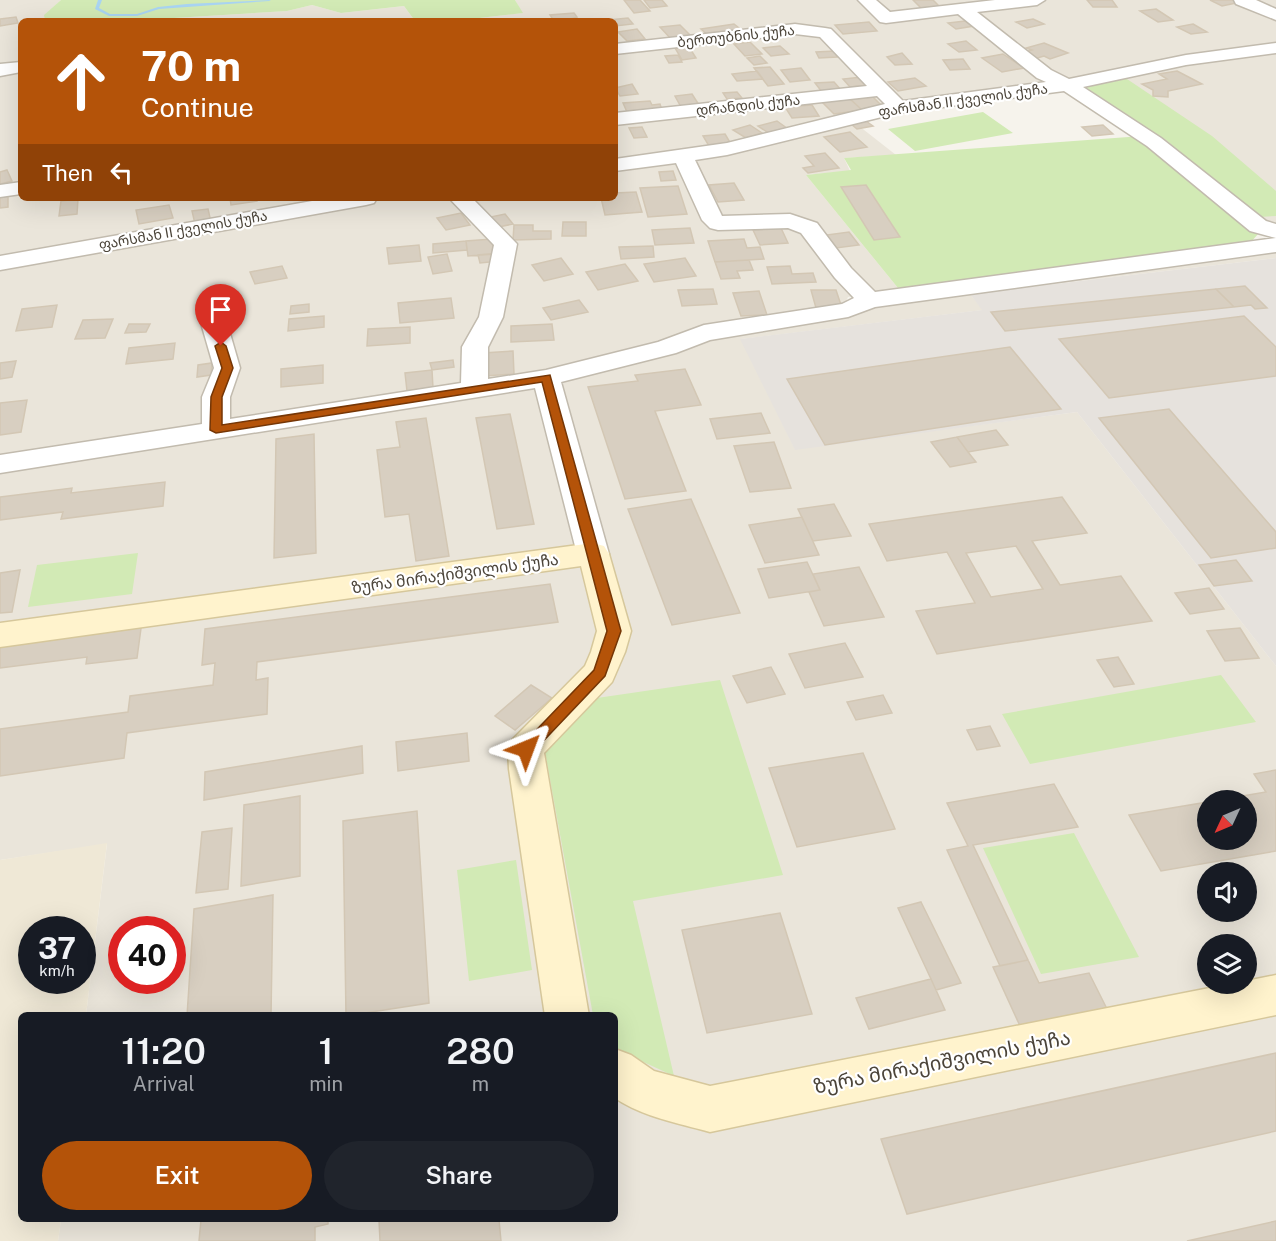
<!DOCTYPE html>
<html lang="en">
<head>
<meta charset="utf-8">
<style>
	body { margin:0; font-family:"Public Sans","Noto Sans Georgian",sans-serif; background:#20242c; color:#f1f3f6; height:100vh; display:flex; flex-direction:column; font-size:22px; white-space:nowrap }
	* { box-sizing:border-box; margin:0 }
	p { font-size:20px; color:#9ea1a6 }
	.icon { flex:none; width:33px; height:33px; fill:none; stroke:currentColor; stroke-width:2; stroke-linecap:round; stroke-linejoin:round }
	.map { position:relative; flex:1; overflow:hidden }
	.panel { position:absolute; left:18px; top:1012px; width:600px; height:210px; display:flex; flex-direction:column; background:#171b24; border-radius:9px; box-shadow:0 6px 24px #0002 }
	.panel>* { flex:none }
	.top-card { position:absolute; left:18px; top:18px; width:600px; height:183px; border-radius:9px; box-shadow:0 6px 24px #0002; background:#b45309; color:#fff; overflow:hidden }
	.needle { width:39px; rotate:226deg }
	.buttons { position:absolute; left:1197px; top:790px; display:grid; gap:12px }
	.buttons a { display:grid; place-items:center; width:60px; height:60px; border-radius:50%; background:#171b24; box-shadow:0 6px 24px #0002; font-size:30px }
	.speed { position:absolute; left:18px; top:916px; display:flex; gap:12px; font-size:30px; font-weight:700; text-align:center }
	.speed>* { display:grid; place-content:center; width:78px; height:78px; border-radius:50%; background:#171b24; box-shadow:0 6px 24px #0002; line-height:1 }
	.speed small { font-size:15px; font-weight:400 }
	.speed .limit { border:9px solid #d22; background:#fff; color:#111 }
	.pin { position:absolute; display:grid; place-items:center; width:51px; height:51px; color:#fff; margin:-62px -26px; border-radius:50% 50% 50% 0; rotate:-45deg; box-shadow:0 0 6px #0007 }
	.pin .icon { rotate:45deg }
	.me { position:absolute; width:66px; margin:-33px; rotate:44deg; stroke-linejoin:round; filter:drop-shadow(0 0 4px #0008) }
	.turn { display:flex; align-items:center; gap:21px; height:126px; padding:0 24px; font-size:27px }
	.turn .icon { width:78px; height:78px; stroke-width:2.5 }
	.turn b { display:block; font-size:42px; line-height:51px }
	.then { display:flex; align-items:center; height:57px; padding:0 24px; background:#0003; gap:12px; font-size:22px }
	.eta { display:flex; justify-content:space-evenly; align-items:center; height:102px; text-align:center }
	.eta b { font-size:36px; font-weight:600; line-height:42px }
	.button { display:flex; gap:12px; margin-top:auto; padding:12px 24px }
	.button a { flex:1; height:69px; border-radius:36px; background:#b45309; color:#fff; font-size:24px; font-weight:600; line-height:69px; text-align:center }
	.button a+a { background:#20242c; color:#f1f3f6 }
	.map>svg:first-child { display:block }
</style>
</head>
<body>
<div class="map">
<svg width="1276" height="1241" viewBox="0 0 1276 1241">
	<rect width="100%" height="100%" fill="#f6f3ec"/>
	<path fill="#eae5da" fill-rule="evenodd" d="M0,0H61L45,15V21H21V198H615V21H453L522,13L515,0H1276V225L1257,219L1063,77L908,103L845,115L896,155L844,158L850,171L806,175L898,288L848,297L843,308L577,370L0,458Z
		M312,5L341,13L404,6L415,21H125L287,11Z
		M1276,252V258L970,294L983,310L741,339L795,449L1077,412L1276,666V1241H58L61,1220H615V1016L86,1015L107,844L0,860V467L585,376L705,335L874,304ZM1208,801H1246V840H1208ZM1208,873H1246V912H1208ZM122,930H172V981H122ZM1208,945H1246V984H1208Z"/>
	<path fill="#e6e2dd" d="M1276,258V666L1077,412L795,450L740,339L982,310L970,294Z"/>
	<path fill="#efe8d6" fill-rule="evenodd" d="M107,843L86,1015L21,1016V1220H61L58,1241H0V860ZM32,930H82V981H32Z"/>
	<path fill="#d2eab5" d="M61,0H515L523,13L453,21H415L404,6L341,13L312,5L287,11L125,21H45L44,15Z
		M1124,77L1212,136L1276,191V216L1259,217L1166,140L1085,87Z
		M983,112L1013,133L915,151L888,129Z
		M1142,136L1258,234L1251,242L898,288L806,175L851,170L844,158Z
		M138,553L132,594L28,607L37,565Z
		M1221,675L1256,722L1030,764L1002,714Z
		M720,680L783,875L633,901L674,1076L615,1049V1016L593,1015L543,741L597,698Z
		M1074,833L1139,957L1041,974L983,848Z
		M516,860L532,970L469,981L457,870Z"/>
	<g fill="none" stroke-linecap="round" stroke-linejoin="round">
		<path fill="#a9d4f2" fill-rule="evenodd" d="M98,0H102L99,8L110,14H137L158,7L187,4L271,0L269,1L159,9L137,16H109L95,9Z"/>
	</g>
	<path fill="#d8cfc1" stroke="#d3c7b4" stroke-width="1.5" fill-rule="evenodd" d="M624,0H640L650,11L634,13Z
		M644,0H662L667,6L650,8Z
		M913,0H933L942,9L923,10Z
		M1087,0H1112L1117,7H1093Z
		M1210,0H1236L1241,2L1222,6Z
		M1156,9L1173,20L1158,22L1140,11Z
		M574,13L577,17L565,21H554L550,15Z
		M16,17L18,23L0,26V19Z
		M628,18L633,24L615,26V21L608,20Z
		M1033,19L1044,24L1027,28L1016,22Z
		M965,21L974,26L956,29L948,23Z
		M869,22L877,31L843,34L835,25Z
		M734,24L743,31L709,36L701,29Z
		M1193,24L1207,32L1191,34L1177,27Z
		M680,25L691,36L671,39L660,27Z
		M637,29L645,39L627,41L618,32Z
		M966,41L977,50L959,52L948,44Z
		M750,42L762,54L745,56L734,44Z
		M1044,43L1068,53L1050,59L1044,56L1034,59L1022,53L1032,50L1026,48Z
		M780,46L789,54L771,56L763,48Z
		M689,47L696,58L682,60L675,48Z
		M835,51L837,57L819,58L816,52Z
		M902,53L912,64L895,65L887,57Z
		M1003,54L1024,68L1002,72L982,58Z
		M678,55L682,62L669,63L665,56Z
		M760,56L767,63L754,65L747,58Z
		M963,59L970,69L950,70L943,60Z
		M770,67L784,84L768,86L754,68Z
		M801,68L810,80L790,82L781,70Z
		M757,71L763,79L737,81L732,74Z
		M1177,71L1202,84L1168,91V97L1153,96V90L1142,84L1167,79L1159,74Z
		M862,77L869,85L850,87L843,79Z
		M915,78L926,86L898,91L888,82Z
		M834,82L841,90L822,92L815,83Z
		M632,84L638,94L620,96L615,88Z
		M737,92L742,98L727,99L723,93Z
		M692,94L699,105L681,107L675,96Z
		M871,95L883,107L862,110L849,98Z
		M849,98L862,110L834,114L822,102Z
		M650,101L652,105L660,104L662,110L627,112L623,103Z
		M812,105L819,116L792,118L785,107Z
		M777,121L788,129L770,134L758,126Z
		M866,121L873,126L857,129L851,124Z
		M750,125L762,133L746,138L733,130Z
		M1103,125L1113,134L1092,136L1082,127Z
		M642,127L647,137L634,138L629,128Z
		M850,132L867,147L840,152L824,137Z
		M725,134L731,144L709,146L703,136Z
		M825,153L839,168L808,173L803,168L814,166L805,156Z
		M7,170L12,181L0,184V172Z
		M673,171L676,180L661,181L659,172Z
		M734,183L744,200L718,202L709,185Z
		M866,185L900,237L874,240L841,187Z
		M678,186L687,214L648,217L640,188Z
		M636,192L642,212L605,215L601,198H615V193Z
		M8,194V207L0,208V195Z
		M230,198H257V201L231,205Z
		M78,199L77,214L59,216L61,201Z
		M169,205L173,218L139,224L136,210Z
		M208,209L211,222L195,224L192,211Z
		M461,213L470,225L446,230L437,218Z
		M505,214L513,224L494,228L486,218Z
		M563,222H586V236H562Z
		M514,225H533V231H551V239L513,240Z
		M690,228L694,243L655,245L652,230Z
		M781,228L788,243L760,245L753,230Z
		M849,232L859,245L828,249L819,236Z
		M492,239L494,254L468,256L466,241Z
		M744,239L747,248L760,247L764,259L715,262L708,241Z
		M466,241L467,250L433,253V244Z
		M419,245L421,261L389,264L387,248Z
		M653,246L654,257L621,259L619,247Z
		M498,253L499,261L480,263L478,255Z
		M447,254L452,271L433,274L428,257Z
		M561,258L573,274L544,281L532,265Z
		M685,258L696,276L654,282L644,264Z
		M749,260L753,270L737,271L740,278L721,279L715,262Z
		M625,264L638,281L598,290L586,272Z
		M282,266L287,278L255,284L250,272Z
		M790,266L792,274L813,273L816,282L772,284L767,267Z
		M1245,286L1267,308L1255,309L1251,305L1234,307L1216,289Z
		M713,289L717,304L682,306L678,290Z
		M1216,289L1234,307L1005,331L991,312Z
		M811,290H836L842,308H816Z
		M759,291L767,315L741,316L733,293Z
		M451,298L454,318L400,323L398,303Z
		M579,300L588,312L551,320L543,308Z
		M309,304V312L290,314L291,306Z
		M57,305L52,327L16,331L22,309Z
		M324,316V327L288,331L289,319Z
		M1244,316L1276,347V376L1109,398L1059,339Z
		M113,319L105,338L75,339L83,320Z
		M129,324H150L146,332L125,333Z
		M552,324L554,340L511,342V326Z
		M410,327V343L367,346L368,329Z
		M175,343L173,359L126,364L129,348Z
		M1010,347L1061,409L825,445L787,379Z
		M513,351L514,374L484,376L483,353Z
		M453,360L454,367L432,370L430,363Z
		M16,361L12,377L0,379V363Z
		M212,363L211,375L197,377L198,365Z
		M323,365V383L281,387V369Z
		M685,369L701,405L655,411L686,491L625,499L588,387L638,381L635,375Z
		M432,370L433,388L407,391L405,373Z
		M27,400L21,432L0,435V403Z
		M1169,409L1276,532V548L1211,558L1099,418Z
		M761,413L770,433L717,439L710,419Z
		M510,414L534,524L497,529L476,418Z
		M426,418L449,556L416,561L409,514L385,517L377,450L400,447L396,422Z
		M996,430L1008,445L968,452L957,437Z
		M314,434L316,553L274,558L276,439Z
		M957,437L968,452L976,462L950,467L931,442Z
		M774,442L791,488L750,492L734,446Z
		M165,482L163,506L61,519L63,512L0,520V497L72,488L71,493Z
		M1062,497L1087,533L1032,541L1060,585L1121,576L1152,621L937,654L916,611L975,603L947,552L887,561L869,524ZM1016,546L1043,589L991,597L966,553Z
		M691,499L740,613L672,625L628,509Z
		M834,504L851,536L813,541L798,509Z
		M802,517L819,555L765,563L749,525Z
		M1236,560L1252,581L1214,586L1199,565Z
		M807,562L820,590L769,598L758,569Z
		M859,567L884,617L824,626L809,592L820,590L813,574Z
		M20,570L12,612L0,613V573Z
		M550,584L558,622L257,662L256,680L268,678L267,714L127,733L124,758L0,776V729L128,712L130,696L213,685L215,663L202,665L205,629Z
		M1209,588L1224,609L1190,614L1175,593Z
		M142,621L137,658L86,664L87,657L0,668V639Z
		M1240,628L1259,658L1225,661L1207,631Z
		M845,643L863,677L805,688L789,654Z
		M1118,657L1134,684L1114,687L1097,660Z
		M771,667L785,694L747,703L733,676Z
		M531,685L552,698L515,730L495,716Z
		M883,695L892,713L856,720L847,702Z
		M990,726L1000,746L977,750L967,730Z
		M467,733L469,761L398,771L396,742Z
		M362,746L363,773L204,800L205,772Z
		M863,753L895,829L797,847L769,768Z
		M1276,770V851L1161,871L1129,815L1208,802V840H1246V801H1213L1266,792L1254,774Z
		M1054,784L1078,827L973,845L1028,960L1000,966L947,850L968,846L947,803Z
		M300,796V876L241,886L244,805Z
		M417,811L429,1003L346,1016L343,821Z
		M232,828L228,889L196,893L202,832Z
		M273,895L271,1016H187L194,909Z
		M921,902L961,983L936,990L931,979L898,908Z
		M780,913L812,1014L707,1033L682,930Z
		M1028,960L1039,983L1089,973L1107,1009L1020,1026L993,967Z
		M931,979L945,1010L869,1029L856,998Z
		M1276,1053V1131L907,1214L881,1139Z
		M201,1220H328V1224L315,1227V1241H199Z
		M379,1220H499L501,1241H380Z
		M1276,1221V1241H1187Z"/>
	<g fill="none" stroke-linecap="round" stroke-linejoin="round">
		<g stroke="#c2bbae" stroke-width="3">
			<path id="street" d="M858,0H876L890,12L995,0H1045L1037,5L977,12L1051,70L1069,79L1186,55L1276,43V53L1186,65L1083,87L1161,138L1266,221L1276,224V238L1250,231L1147,146L1064,91L898,113L727,155L695,160L722,216L790,214L817,223L851,268L875,292L1276,238V252L875,307L848,317L710,340L676,353L561,382L609,554L604,562L593,565L582,562L577,554L535,388L0,473V455L202,424V397L214,368L201,323L205,318L214,315L223,318L227,323L240,368L230,397V419L461,383L462,347L479,317L494,245L449,198H472L517,244L503,317L488,347V379L546,370L658,342L704,325L842,304L854,298L835,278L801,233L788,228L718,230L710,228L702,220L676,163L615,171V159L727,143L885,104L877,96L615,125V113L867,86L820,37L795,34L615,54V44L795,24L825,28L831,29L903,101L1046,82L1037,78L958,14L886,23L880,22Z
				M1234,0H1256L1276,9V20L1236,4Z
				M21,62V72L0,76V64Z
				M21,182V194L0,197V185Z
				M329,198H377L374,203L366,205L0,270V256Z"/>
		</g>
		<g stroke="#d6c79b" stroke-width="3">
			<path id="secondary" d="M593,543L604,546L609,554L631,631L625,652L612,682L544,753L589,1016H545L509,769L508,749L513,739L585,666L591,652L597,631L581,566L0,647V623Z
				M1276,975V1015L710,1132C678,1123 643,1117 615,1098V1049L631,1055L654,1071L710,1086L1230,984H1246V981Z"/>
		</g>
		<use href="#street" fill="#fff" fill-rule="evenodd"/>
		<use href="#secondary" fill="#fff3cd" fill-rule="evenodd"/>
	</g>
	<path fill="#b45309" stroke="#753606" stroke-width="1.5" d="M221,342L226,346L233,368L222,397V425L550,375L621,631L605,676L531,754H521L518,749L594,670L607,631L542,382L216,433L210,430L211,397L222,368L215,346Z"/>
	<g text-anchor="middle" stroke-width="4.5" stroke-linejoin="round" paint-order="stroke">
		<g font-size="14" fill="#4b4439" stroke="#fff">
			<text transform="translate(736 36) rotate(-6)" y="5">ბერთუბნის ქუჩა</text>
			<text transform="translate(963 100) rotate(-8)" y="5">ფარსმან II ქველის ქუჩა</text>
			<text transform="translate(748 105) rotate(-6)" y="5">დრანდის ქუჩა</text>
			<text transform="translate(183 230) rotate(-10)" y="5">ფარსმან II ქველის ქუჩა</text>
		</g>
		<g font-size="16" fill="#4b4439" stroke="#fff">
			<text transform="translate(455 573) rotate(-8)" y="6">ზურა მირაქიშვილის ქუჩა</text>
		</g>
		<g font-size="20" fill="#4b4439" stroke="#fff">
			<text transform="translate(942 1062) rotate(-11)" y="7">ზურა მირაქიშვილის ქუჩა</text>
		</g>
	</g>
</svg>
<div class="buttons">
<a><svg class="needle" viewBox="-14 -14 28 28"><path d="M0-13l5 13h-10z" fill="#e53935"/><path d="M0 13l5-13h-10z" fill="#9ea1a6"/></svg></a>
<a><svg class="icon" aria-label="sound" viewBox="0 0 24 24"><path d="M4 9h4l5-4v14l-5-4H4zM17 9q2 3 0 6"/></svg></a>
<a><svg class="icon" aria-label="layers" viewBox="0 0 24 24"><path d="M12 4l9 5-9 5-9-5zM3 14l9 5 9-5"/></svg></a>
</div>
<div class="speed"><div>37<small>km/h</small></div><div class="limit">40</div></div>
<div class="pin" style="left:221px;top:346px;background:#d93025"><svg class="icon" aria-label="arrive" viewBox="0 0 24 24"><path d="M6 21V4h12l-3 4 3 4H6"/></svg></div>
<svg class="me" style="left:526px;top:749px" viewBox="-20 -20 40 40"><path d="M0-17L14 15 0 8-14 15z" fill="#b45309" stroke="#fff" stroke-width="4"/></svg>
<div class="top-card">
<div class="turn"><svg class="icon" aria-label="ahead" viewBox="0 0 24 24"><path d="M12 20V5M6 11l6-6 6 6"/></svg><div><b>70 m</b>Continue</div></div>
<div class="then">Then<svg class="icon" aria-label="left" viewBox="0 0 24 24"><path d="M17 20v-9H6M10 6l-5 5 5 5"/></svg></div>
</div>
<section class="panel">
<div class="eta">
<div><b>11:20</b><p>Arrival</p></div>
<div><b>1</b><p>min</p></div>
<div><b>280</b><p>m</p></div>
</div>
<div class="button"><a>Exit</a><a>Share</a></div>
</section>
</div>
</body>
</html>
